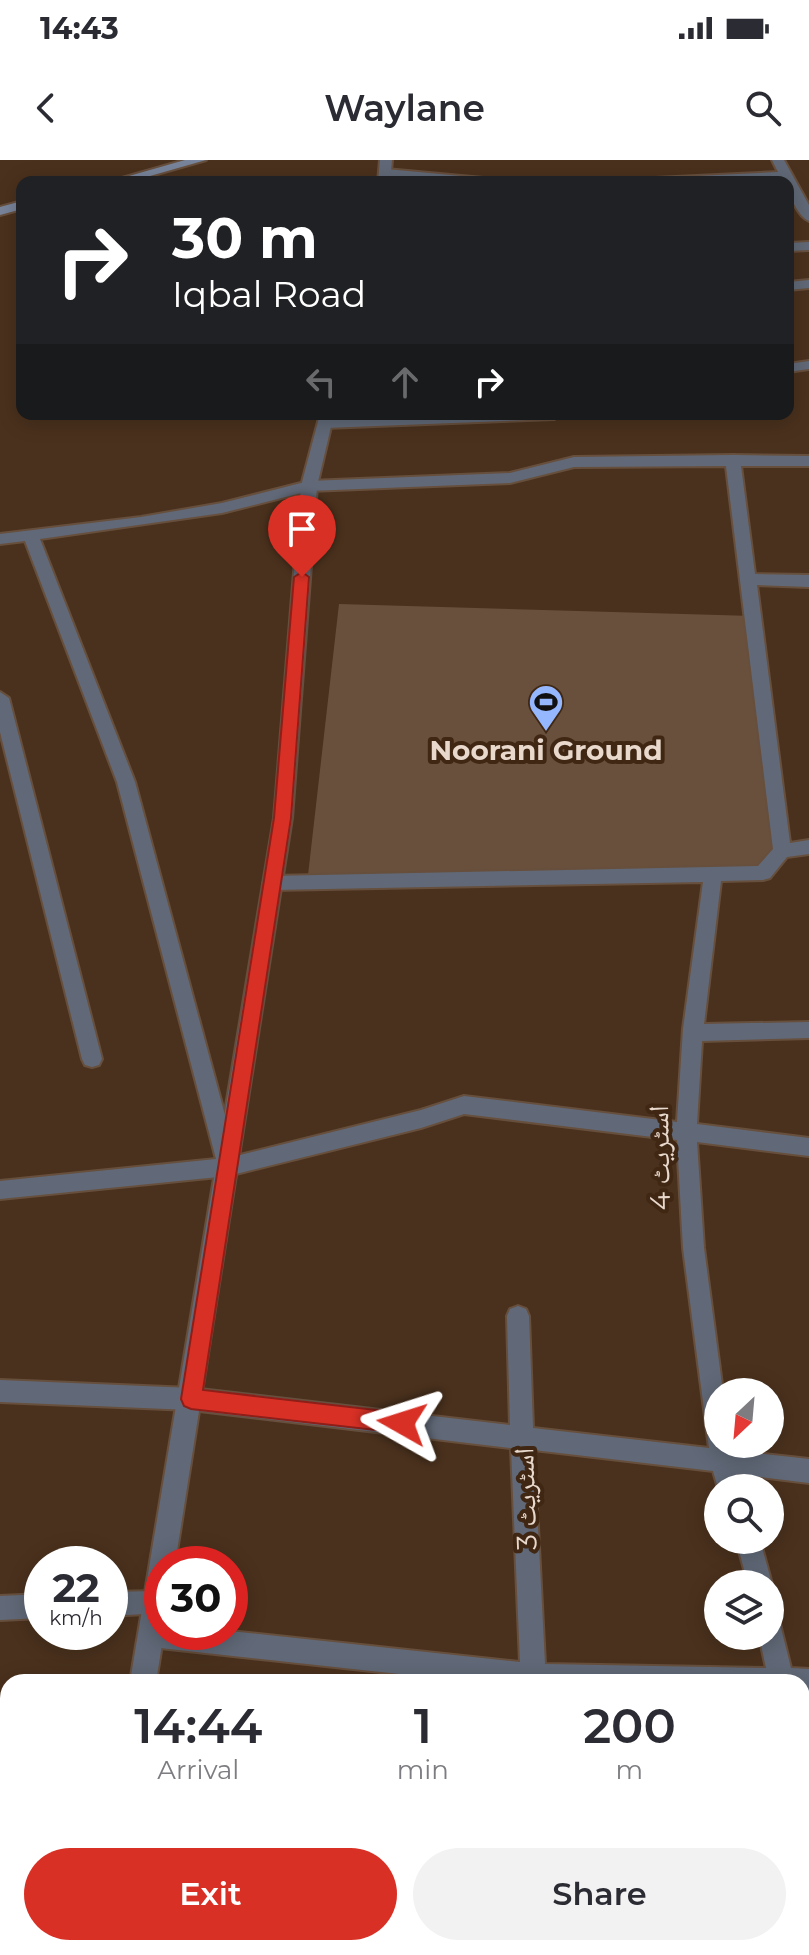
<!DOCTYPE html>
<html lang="en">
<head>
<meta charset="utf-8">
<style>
	body { margin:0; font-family:Montserrat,"Noto Naskh Arabic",sans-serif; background:#f2f2f3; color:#2b2b33; height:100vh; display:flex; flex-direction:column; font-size:30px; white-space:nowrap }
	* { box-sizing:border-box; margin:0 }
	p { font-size:26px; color:#7c7c81 }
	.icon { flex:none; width:44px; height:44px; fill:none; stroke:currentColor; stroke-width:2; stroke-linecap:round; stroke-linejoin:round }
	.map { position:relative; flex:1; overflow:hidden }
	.panel { position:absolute; left:0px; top:1514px; width:810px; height:282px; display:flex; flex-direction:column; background:#fff; border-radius:24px 24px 0 0; box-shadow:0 4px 20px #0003 }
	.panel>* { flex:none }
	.guide { position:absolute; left:16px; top:16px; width:778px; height:244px; border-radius:16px; box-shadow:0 4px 20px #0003; background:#202124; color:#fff; overflow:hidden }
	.needle { width:52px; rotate:206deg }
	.tools { position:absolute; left:704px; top:1218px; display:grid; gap:16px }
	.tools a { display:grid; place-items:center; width:80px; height:80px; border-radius:50%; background:#fff; box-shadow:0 4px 20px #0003; font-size:40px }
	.speed { position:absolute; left:24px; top:1386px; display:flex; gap:16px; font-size:40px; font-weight:700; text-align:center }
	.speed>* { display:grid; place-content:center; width:104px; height:104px; border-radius:50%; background:#fff; box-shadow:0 4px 20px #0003; line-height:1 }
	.speed small { font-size:20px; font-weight:400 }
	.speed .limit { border:12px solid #d22; background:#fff; color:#111 }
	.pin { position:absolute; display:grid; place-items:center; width:68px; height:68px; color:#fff; margin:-82px -34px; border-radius:50% 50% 50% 0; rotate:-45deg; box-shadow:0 0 8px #0007 }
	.pin .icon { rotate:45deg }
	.me { position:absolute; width:88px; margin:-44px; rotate:276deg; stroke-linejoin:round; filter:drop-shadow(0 0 6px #0008) }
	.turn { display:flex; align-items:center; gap:28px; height:168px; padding:0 24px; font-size:36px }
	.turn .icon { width:104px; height:104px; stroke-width:2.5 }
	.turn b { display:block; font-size:56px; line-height:68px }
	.lanes { display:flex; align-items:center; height:76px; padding:0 24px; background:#0003; justify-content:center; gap:40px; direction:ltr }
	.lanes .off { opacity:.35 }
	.eta { display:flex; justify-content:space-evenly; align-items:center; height:136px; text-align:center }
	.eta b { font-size:48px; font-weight:600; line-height:56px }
	.primary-button { display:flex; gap:16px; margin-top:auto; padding:16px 24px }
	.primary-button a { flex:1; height:92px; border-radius:48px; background:#d93025; color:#fff; font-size:32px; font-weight:600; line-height:92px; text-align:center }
	.primary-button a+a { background:#f2f2f3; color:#2b2b33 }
	.status { display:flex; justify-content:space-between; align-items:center; height:56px; padding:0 40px; background:#fff; direction:ltr }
	.status svg { height:22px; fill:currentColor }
	header { display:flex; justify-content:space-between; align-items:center; height:104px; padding:0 24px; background:#fff; font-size:36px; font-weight:600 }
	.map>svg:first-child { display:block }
</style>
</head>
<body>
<div class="status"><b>14:43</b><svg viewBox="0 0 49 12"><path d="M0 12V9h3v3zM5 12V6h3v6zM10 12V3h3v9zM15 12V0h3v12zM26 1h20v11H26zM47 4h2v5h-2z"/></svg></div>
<header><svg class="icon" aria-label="back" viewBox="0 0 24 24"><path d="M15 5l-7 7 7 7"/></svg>Waylane<svg class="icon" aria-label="search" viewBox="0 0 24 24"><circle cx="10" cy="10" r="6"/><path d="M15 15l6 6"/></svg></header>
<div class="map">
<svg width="809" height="1795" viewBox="0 0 809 1795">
	<rect width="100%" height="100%" fill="#4a311d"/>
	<path fill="#69503d" d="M339,444L753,456L782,691L763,713L307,724Z"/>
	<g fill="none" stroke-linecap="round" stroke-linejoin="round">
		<g stroke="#674f3d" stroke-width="4">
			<path id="minor" d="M772,0H784L809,45V61C798,56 788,35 788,22L782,20L649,22L655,18L778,12Z
				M386,9L483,18L489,22H441L381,16L380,13Z
				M809,82V90L788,91V83Z
				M809,120V128L788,130V122Z
				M809,201V209L788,212V204Z
				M435,254H561L554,259L325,268L318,263L325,258Z
				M733,295L809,296V306H741L755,414L809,415V427L757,425L790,683L809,680V694L787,697L770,718L763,720L721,721L704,864L809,862V878L702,881L697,964L809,978V996L697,982L704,1088L723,1232H718V1284H728L730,1290L809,1299V1323L737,1314L742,1328H718L713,1311L534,1290L545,1504L766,1508L759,1476H770V1457L779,1460L791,1508L809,1509V1533H802V1522H473L151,1487L142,1484L139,1475L142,1466L151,1463L162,1464V1472L230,1471L520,1502L511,1288L191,1250L0,1242V1220L191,1228L510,1265L507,1156L510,1149L518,1146L526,1149L529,1156L533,1268L709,1288L683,1088L677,980L464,954L421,968L228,1016L0,1039V1021L216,999L117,622L25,381L0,384V374L141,357L222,343L309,321L510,313L574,297ZM726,306L773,689L758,706L272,716L263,723L272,730L703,722L683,869L677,962L464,936L421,950L236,996L135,622L40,379L222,353L309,331L510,323L574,307Z
				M0,532L9,538L102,899L99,905L92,907L85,905L82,899L0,572Z
				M736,1380H760L772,1424L770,1429V1424H748Z
				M156,1431L162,1433V1453L110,1456V1432Z
				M42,1434V1458L0,1460V1436Z
				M0,1576H8V1602H0Z
				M802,1595L809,1598V1652L802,1649Z
				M0,1776H8V1788H49L46,1795H0Z
				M548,1788H576V1795H548Z"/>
		</g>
		<g stroke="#674f3d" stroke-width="4">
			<path id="tertiary" d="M380,0H392L390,22H378Z
				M320,254H334L317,326L292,658L175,1404H162L164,1472L156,1522H130L274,658L301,326Z
				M84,1788H112L111,1795H83Z"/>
		</g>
		<g stroke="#674f3d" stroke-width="4">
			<path id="secondary" d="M185,0H206L129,22H108Z
				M22,41V49L0,55V47Z"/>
		</g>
		<use href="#minor" fill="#616978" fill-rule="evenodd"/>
		<use href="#tertiary" fill="#616978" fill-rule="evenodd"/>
		<use href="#secondary" fill="#78849b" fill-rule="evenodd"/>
	</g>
	<path fill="#d93025" stroke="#8d1f18" stroke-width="2" d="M302,412L309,417L291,658L203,1230L402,1253L409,1256L412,1263L409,1270L402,1273L191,1249L184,1246L181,1239L274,658L294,417Z"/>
	<defs>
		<g id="stadium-pin" transform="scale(1.8)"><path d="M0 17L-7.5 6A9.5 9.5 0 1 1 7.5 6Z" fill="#94b7fd" stroke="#3f2713"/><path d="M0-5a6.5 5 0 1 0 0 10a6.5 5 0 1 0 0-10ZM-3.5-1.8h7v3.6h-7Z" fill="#111"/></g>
	</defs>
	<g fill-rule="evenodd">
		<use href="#stadium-pin" x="546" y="542"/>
	</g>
	<g text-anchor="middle" stroke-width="8" stroke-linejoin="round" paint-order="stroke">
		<g font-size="28" font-weight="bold" fill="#e9d9cd" stroke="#3f2713">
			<text x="546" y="600">Noorani Ground</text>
		</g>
		<g font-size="28" fill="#e9d9cd" stroke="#3f2713">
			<text transform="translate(659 998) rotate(-91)" y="10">اسٹریٹ 4</text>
			<text transform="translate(525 1339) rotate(-92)" y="10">اسٹریٹ 3</text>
		</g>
	</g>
</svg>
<div class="tools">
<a><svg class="needle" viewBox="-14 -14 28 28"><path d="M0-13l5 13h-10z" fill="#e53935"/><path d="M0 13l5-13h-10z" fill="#7c7c81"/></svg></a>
<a><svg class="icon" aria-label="search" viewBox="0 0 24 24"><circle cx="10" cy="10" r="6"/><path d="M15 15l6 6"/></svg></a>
<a><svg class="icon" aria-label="layers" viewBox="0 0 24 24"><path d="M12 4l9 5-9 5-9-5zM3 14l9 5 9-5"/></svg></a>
</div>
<div class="speed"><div>22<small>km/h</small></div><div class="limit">30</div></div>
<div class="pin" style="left:302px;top:417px;background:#d93025"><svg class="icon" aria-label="arrive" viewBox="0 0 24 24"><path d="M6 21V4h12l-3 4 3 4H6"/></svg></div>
<svg class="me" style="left:402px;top:1263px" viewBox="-20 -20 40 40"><path d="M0-17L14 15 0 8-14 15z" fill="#d93025" stroke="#fff" stroke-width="4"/></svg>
<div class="guide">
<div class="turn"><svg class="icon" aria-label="right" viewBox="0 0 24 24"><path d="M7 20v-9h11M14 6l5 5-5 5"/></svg><div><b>30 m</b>Iqbal Road</div></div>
<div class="lanes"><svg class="icon off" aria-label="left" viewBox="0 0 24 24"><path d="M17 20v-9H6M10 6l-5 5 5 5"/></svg><svg class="icon off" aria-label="ahead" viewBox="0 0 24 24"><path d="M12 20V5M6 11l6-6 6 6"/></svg><svg class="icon" aria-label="right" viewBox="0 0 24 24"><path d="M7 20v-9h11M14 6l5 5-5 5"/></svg></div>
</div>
<section class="panel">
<div class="eta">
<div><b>14:44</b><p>Arrival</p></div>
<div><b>1</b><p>min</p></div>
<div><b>200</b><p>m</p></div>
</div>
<div class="primary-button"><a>Exit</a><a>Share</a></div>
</section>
</div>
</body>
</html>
